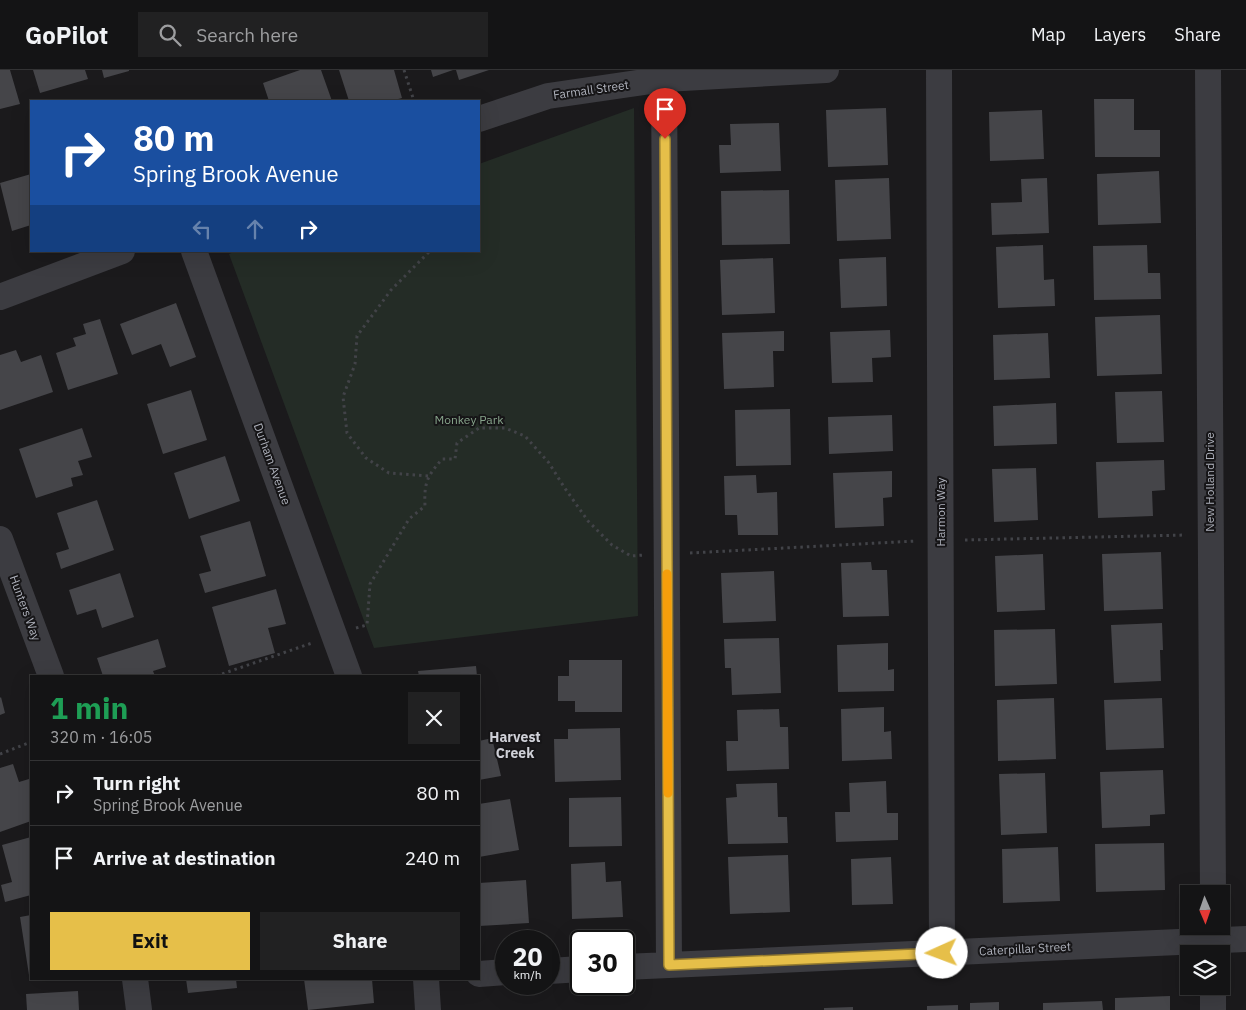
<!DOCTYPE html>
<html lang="en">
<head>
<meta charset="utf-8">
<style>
	body { margin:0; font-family:"IBM Plex Sans",sans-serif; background:#212122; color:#f1f3f6; height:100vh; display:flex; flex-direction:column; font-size:19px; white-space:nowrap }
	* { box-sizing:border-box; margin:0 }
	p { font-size:16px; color:#9d9ea0 }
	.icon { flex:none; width:28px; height:28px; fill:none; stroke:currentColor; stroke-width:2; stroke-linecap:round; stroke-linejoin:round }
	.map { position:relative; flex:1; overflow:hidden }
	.sheet { position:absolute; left:30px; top:605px; width:450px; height:305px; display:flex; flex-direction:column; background:#141415; border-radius:0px; box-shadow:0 5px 20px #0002,0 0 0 1px #333334 }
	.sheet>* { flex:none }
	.top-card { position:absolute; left:30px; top:30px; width:450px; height:152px; border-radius:0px; box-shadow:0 5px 20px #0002,0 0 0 1px #333334; background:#1a4fa0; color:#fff; overflow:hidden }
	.needle { width:32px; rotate:178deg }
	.buttons { position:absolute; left:1180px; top:815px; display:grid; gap:10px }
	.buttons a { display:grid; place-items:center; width:50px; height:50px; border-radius:0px; background:#141415; box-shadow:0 5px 20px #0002,0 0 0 1px #333334; font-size:25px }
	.speed { position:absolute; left:495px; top:860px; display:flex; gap:10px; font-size:25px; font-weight:700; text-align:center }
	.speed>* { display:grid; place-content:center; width:65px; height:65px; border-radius:50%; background:#141415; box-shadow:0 5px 20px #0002,0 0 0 1px #333334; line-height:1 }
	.speed small { font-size:12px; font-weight:400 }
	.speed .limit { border:2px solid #111; border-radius:8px; background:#fff; color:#111 }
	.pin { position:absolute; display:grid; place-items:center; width:42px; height:42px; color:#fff; margin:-51px -21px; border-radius:50% 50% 50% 0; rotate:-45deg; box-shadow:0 0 5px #0007 }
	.pin .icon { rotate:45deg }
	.me { position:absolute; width:55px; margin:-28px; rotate:268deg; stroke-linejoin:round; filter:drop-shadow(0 0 4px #0008) }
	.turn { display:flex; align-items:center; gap:18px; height:105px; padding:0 20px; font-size:22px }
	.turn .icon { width:65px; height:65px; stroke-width:2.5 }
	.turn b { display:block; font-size:35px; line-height:42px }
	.lanes { display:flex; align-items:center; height:48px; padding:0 20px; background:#0003; justify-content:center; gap:25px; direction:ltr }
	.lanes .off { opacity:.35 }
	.round { display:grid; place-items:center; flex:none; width:52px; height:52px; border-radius:0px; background:#212122 }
	.headline { display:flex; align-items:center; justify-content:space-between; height:85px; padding:0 20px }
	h1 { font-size:30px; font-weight:700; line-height:38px; color:#1e9e55 }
	.primary-button { display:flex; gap:10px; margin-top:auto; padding:10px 20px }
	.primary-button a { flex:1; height:58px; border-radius:0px; background:#e6bf49; color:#111; font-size:20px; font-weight:700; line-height:58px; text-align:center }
	.primary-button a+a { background:#212122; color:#f1f3f6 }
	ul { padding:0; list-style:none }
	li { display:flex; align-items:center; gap:15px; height:65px; padding:0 20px; border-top:1px solid #333334 }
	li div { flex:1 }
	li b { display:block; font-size:19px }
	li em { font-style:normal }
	header { display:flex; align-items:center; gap:30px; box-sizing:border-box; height:70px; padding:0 25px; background:#141415; border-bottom:1px solid #333334 }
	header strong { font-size:24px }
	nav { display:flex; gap:28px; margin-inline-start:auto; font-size:18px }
	.search { width:350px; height:45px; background:#212122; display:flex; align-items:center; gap:12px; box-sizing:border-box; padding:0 18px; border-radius:0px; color:#9d9ea0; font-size:19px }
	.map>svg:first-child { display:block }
</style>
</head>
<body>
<header>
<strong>GoPilot</strong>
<div class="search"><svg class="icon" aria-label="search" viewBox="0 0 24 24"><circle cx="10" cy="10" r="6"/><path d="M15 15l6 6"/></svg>Search here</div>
<nav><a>Map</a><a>Layers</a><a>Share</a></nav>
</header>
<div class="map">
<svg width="1246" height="940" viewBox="0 0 1246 940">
	<rect width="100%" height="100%" fill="#1b1a1c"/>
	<path fill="#242c26" d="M634,38L638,546L374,578L229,184L237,181H479V94Z"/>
	<path fill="#454549" d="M0,0H10L20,34L0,39Z
		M33,0H85L88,9L40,23Z
		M102,0H129V1L104,8Z
		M300,0H321L332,31H269L263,13Z
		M339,0H394L402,28L391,31H349Z
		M431,0H453L433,7Z
		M456,0H489L459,10Z
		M1094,29H1134V60H1160V87H1095Z
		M886,38L888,95L828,97L826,40Z
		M1042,40L1044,89L990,91L989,42Z
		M779,53L781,101L720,103L719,75H731L730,54Z
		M1159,101L1161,153L1098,155L1097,104Z
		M31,104V155L12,161L0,113Z
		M889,108L891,169L837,171L835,110Z
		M1047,108L1049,163L992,165L991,133L1022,132L1021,109Z
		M789,120L790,174L722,175L721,121Z
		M1043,175L1044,210L1054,209L1055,236L998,238L996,177Z
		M1147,175L1148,203H1160L1161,229L1094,230L1093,176Z
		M886,187L887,236L841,238L839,189Z
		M773,188L775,243L722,245L720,190Z
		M176,233L196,287L170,297L161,274L132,285L120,254Z
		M1160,245L1162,304L1097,306L1095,247Z
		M100,249L118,304L68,320L56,283L76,276L73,268L86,264L83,254Z
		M890,260L891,287L872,288L873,312L832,313L830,262Z
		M784,261V281H773L774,317L724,319L722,263Z
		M1048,263L1050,308L994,310L993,265Z
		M16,280L21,292L41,285L53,322L0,340V285Z
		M191,320L207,370L163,384L147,334Z
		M1162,321L1164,372L1117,373L1115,322Z
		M1056,333L1057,374L994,376L993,336Z
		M790,339L791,395L736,396L735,340Z
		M892,345L893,381L829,384L828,347Z
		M82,358L92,387L78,391L83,405L71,408L73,416L36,428L19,379Z
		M225,386L240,431L189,449L174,403Z
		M1164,390L1165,420L1152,421L1153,446L1098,448L1096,392Z
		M1036,398L1038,450L994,452L992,399Z
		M892,401V427L883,428L884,456L835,458L833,403Z
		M756,405L757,423L777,422L778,465H738L737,445H725L724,406Z
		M97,430L114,480L61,499L56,483L69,479L57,443Z
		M250,451L266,506L205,523L199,504L211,501L200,466Z
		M1161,482L1163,539L1104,541L1102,484Z
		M1043,484L1045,540L997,542L995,486Z
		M871,492L872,500H887L889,546L843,547L841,493Z
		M774,501L776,551L723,553L721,503Z
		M120,503L134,547L102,558L96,539L77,545L69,520Z
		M276,519L286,554L268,558L275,583L229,596L212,537Z
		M1162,553L1163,580H1160L1161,611L1114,613L1111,555Z
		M1055,559L1057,614L995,616L994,560Z
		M779,568L781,623L732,625L731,598H725L724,569Z
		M158,569L166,597L153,601L155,606H103L97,588Z
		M888,573V600L894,599V621L838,622L837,575Z
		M569,590H622V642H575V631H558V606H569Z
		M476,596L477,606H419L418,601Z
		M1,627L5,643L0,645V628Z
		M1054,628L1056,689L998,691L997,630Z
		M1162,628L1164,678L1106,680L1104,630Z
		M884,637V662L891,661L892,689L842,691L841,639Z
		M779,639L780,657H788L789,699L727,701L726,671H738L737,640Z
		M620,658L621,710L555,712L554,669H568V659Z
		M492,668L501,706L479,710V671Z
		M13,694L19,712L29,709L31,715V751L0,762V698Z
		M1163,700L1165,744L1150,745V756L1102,758L1100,702Z
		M1045,703L1047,763L1001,765L999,704Z
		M886,711L887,743H898V770L836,772L835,742H850L849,713Z
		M777,713L778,747H787L788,773L728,774L726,728L737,727L736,714Z
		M621,727L622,776L569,777V728Z
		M510,729L519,780L479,787V734Z
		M31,767V825L5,832L1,815L12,812L2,775Z
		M1164,773L1165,820L1096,822L1095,774Z
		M1058,777L1060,831L1003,833L1002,779Z
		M788,785L790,842L730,844L728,787Z
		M891,787L893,834L852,835L851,789Z
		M605,792L606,812L621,811L623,847L572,849L571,794Z
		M526,810L529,853L479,856V813Z
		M31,845V904L29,905L20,847Z
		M186,909H236L237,918L188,923Z
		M304,909H372L374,933L308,940Z
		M78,921L79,940H27L26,924Z
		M1170,926V940H1115V928Z
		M1102,931L1103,940H1043V933Z
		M999,932V940H970V933Z
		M958,935V940H927V936Z
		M853,937V940H824V938Z"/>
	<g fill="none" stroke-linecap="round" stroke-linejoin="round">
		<path stroke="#424348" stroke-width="3" stroke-dasharray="2.5 4" stroke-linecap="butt" d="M404,0L414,31
			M428,406L389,403L366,388L347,363L343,327L355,294L357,266L391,220L430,181
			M965,470L1186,465
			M690,483L916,471
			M356,558L367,555L370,514L409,449L425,436C424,412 427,407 442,389H455L457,373L479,358H505L525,366L549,393L564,417L588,451L612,475L631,486L644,485
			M216,606L312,573
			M0,684L31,672"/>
		<path stroke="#3c3c41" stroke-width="26" d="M664,0L669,895
			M939,0L942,883
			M1208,0L1213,824
			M479,49L548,26L665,9L826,0
			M194,181L349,606
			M0,227L122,181
			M0,469L51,606
			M624,897L1246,869
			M549,901L581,899
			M479,904L506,902
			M135,909L139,940
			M426,909L428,940
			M1213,940V916"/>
	</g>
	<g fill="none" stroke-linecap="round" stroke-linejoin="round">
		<g stroke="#967c2f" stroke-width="12">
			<path id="route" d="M665,69L669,895L942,883"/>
		</g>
		<use href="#route" stroke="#e6bf49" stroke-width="9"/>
		<path stroke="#f59e0b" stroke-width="9" d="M667,504L668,723"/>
	</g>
	<g text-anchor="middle" stroke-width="4" stroke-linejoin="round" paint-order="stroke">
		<g font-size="12" fill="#aeb1bb" stroke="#161517">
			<text transform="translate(591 20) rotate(-8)" y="4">Farmall Street</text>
			<text transform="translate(272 394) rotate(70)" y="4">Durham Avenue</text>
			<text transform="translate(1210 412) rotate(-90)" y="4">New Holland Drive</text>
			<text transform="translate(941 442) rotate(-90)" y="4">Harmon Way</text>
			<text transform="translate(25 538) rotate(70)" y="4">Hunters Way</text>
			<text transform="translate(1025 879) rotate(-3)" y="4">Caterpillar Street</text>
		</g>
		<g font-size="12" fill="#87a48b" stroke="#161517">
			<text x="469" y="354">Monkey Park</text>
		</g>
		<g font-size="14" font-weight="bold" fill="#cfd0d7" stroke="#161517">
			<text x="515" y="672">Harvest<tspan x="515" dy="16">Creek</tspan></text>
		</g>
	</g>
</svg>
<div class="buttons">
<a><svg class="needle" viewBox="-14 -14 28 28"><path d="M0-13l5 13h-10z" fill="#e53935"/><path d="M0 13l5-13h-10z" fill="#9d9ea0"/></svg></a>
<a><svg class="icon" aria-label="layers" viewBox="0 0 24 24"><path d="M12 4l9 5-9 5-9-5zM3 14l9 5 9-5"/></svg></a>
</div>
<div class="speed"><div>20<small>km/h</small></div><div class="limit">30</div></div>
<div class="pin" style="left:665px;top:69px;background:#d93025"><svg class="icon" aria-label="arrive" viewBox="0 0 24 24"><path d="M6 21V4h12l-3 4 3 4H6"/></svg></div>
<svg class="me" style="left:942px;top:883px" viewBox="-20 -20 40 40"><circle r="19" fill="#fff"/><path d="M0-13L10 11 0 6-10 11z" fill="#e6bf49"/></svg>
<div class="top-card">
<div class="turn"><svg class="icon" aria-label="right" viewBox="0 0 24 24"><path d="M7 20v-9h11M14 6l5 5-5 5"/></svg><div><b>80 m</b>Spring Brook Avenue</div></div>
<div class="lanes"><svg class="icon off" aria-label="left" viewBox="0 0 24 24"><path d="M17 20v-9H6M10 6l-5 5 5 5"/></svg><svg class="icon off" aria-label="ahead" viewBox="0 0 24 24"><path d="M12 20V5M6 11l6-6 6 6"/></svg><svg class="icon" aria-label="right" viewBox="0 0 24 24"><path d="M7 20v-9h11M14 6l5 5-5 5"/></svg></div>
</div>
<section class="sheet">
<div class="headline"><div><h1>1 min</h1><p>320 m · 16:05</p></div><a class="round"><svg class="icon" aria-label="close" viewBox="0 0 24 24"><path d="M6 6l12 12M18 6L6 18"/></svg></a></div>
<ul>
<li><svg class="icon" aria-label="right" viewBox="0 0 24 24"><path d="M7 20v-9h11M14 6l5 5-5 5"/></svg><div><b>Turn right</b><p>Spring Brook Avenue</p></div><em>80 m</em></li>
<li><svg class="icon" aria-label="arrive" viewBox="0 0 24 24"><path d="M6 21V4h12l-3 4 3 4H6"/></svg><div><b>Arrive at destination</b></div><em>240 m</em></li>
</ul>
<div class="primary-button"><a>Exit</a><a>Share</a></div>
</section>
</div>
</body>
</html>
